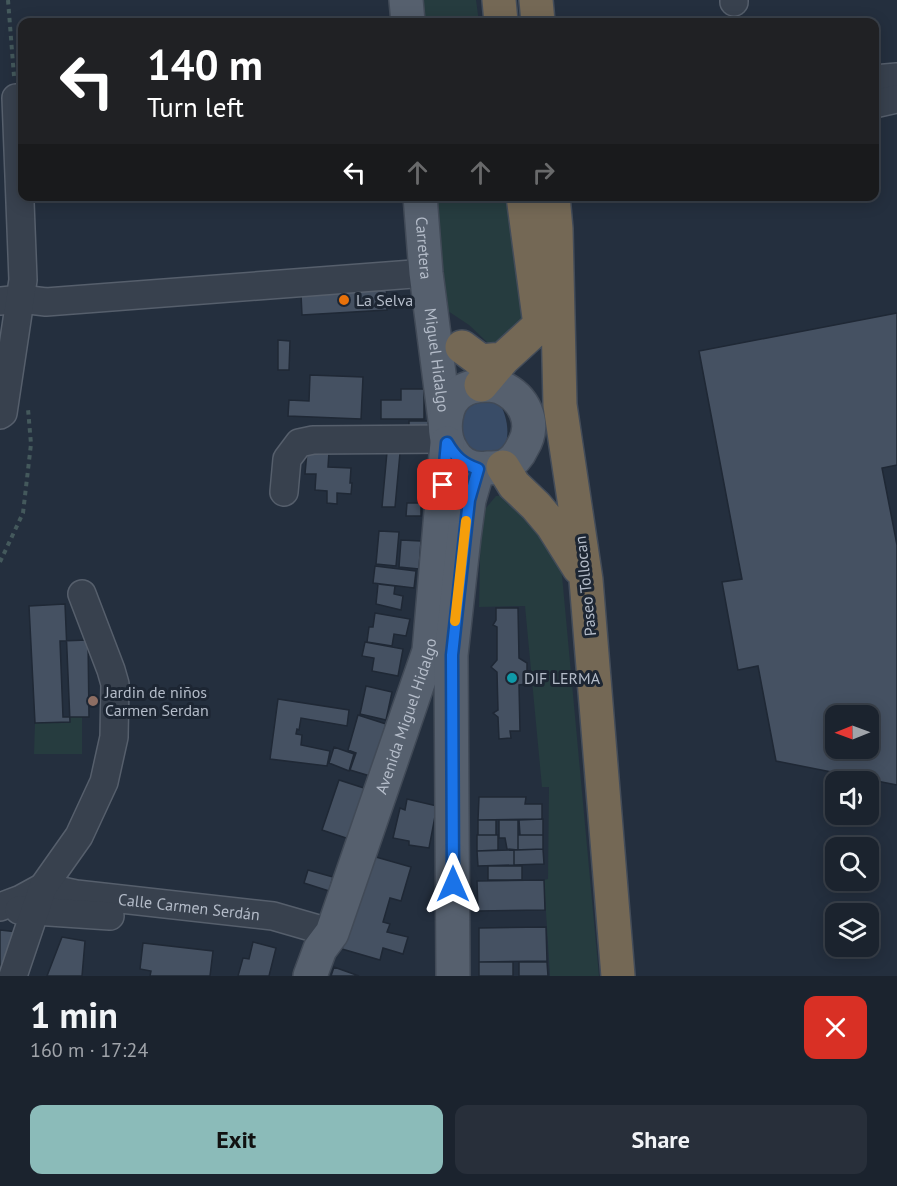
<!DOCTYPE html>
<html lang="en">
<head>
<meta charset="utf-8">
<style>
	body { margin:0; font-family:"PT Sans",sans-serif; background:#282f3a; color:#f1f3f6; height:100vh; display:flex; flex-direction:column; font-size:22px; white-space:nowrap }
	* { box-sizing:border-box; margin:0 }
	p { font-size:20px; color:#a0a4aa }
	.icon { flex:none; width:33px; height:33px; fill:none; stroke:currentColor; stroke-width:2; stroke-linecap:round; stroke-linejoin:round }
	.map { position:relative; height:976px; overflow:hidden }
	.panel { display:flex; flex-direction:column; background:#1b232e; flex:1 }
	.panel>* { flex:none }
	.hud { position:absolute; left:18px; top:18px; width:861px; height:183px; border-radius:12px; box-shadow:0 3px 15px #0003,0 0 0 2px #39404a; background:#202124; color:#fff; overflow:hidden }
	.needle { width:39px; rotate:269deg }
	.fabs { position:absolute; left:825px; top:705px; display:grid; gap:12px }
	.fabs a { display:grid; place-items:center; width:54px; height:54px; border-radius:12px; background:#1b232e; box-shadow:0 3px 15px #0003,0 0 0 2px #39404a; font-size:30px }
	.pin { position:absolute; display:grid; place-items:center; width:51px; height:51px; color:#fff; margin:-26px; border-radius:12px; box-shadow:0 3px 9px #0006 }
	.me { position:absolute; width:66px; margin:-33px; rotate:0deg; stroke-linejoin:round; filter:drop-shadow(0 0 4px #0008) }
	.turn { display:flex; align-items:center; gap:21px; height:126px; padding:0 30px; font-size:27px }
	.turn .icon { width:78px; height:78px; stroke-width:2.5 }
	.turn b { display:block; font-size:42px; line-height:51px }
	.lanes { display:flex; align-items:center; height:57px; padding:0 30px; background:#0003; justify-content:center; gap:30px; direction:ltr }
	.lanes .off { opacity:.35 }
	.round { display:grid; place-items:center; flex:none; width:63px; height:63px; border-radius:12px; background:#282f3a }
	.summary { display:flex; align-items:center; justify-content:space-between; height:102px; padding:0 30px }
	h1 { font-size:36px; font-weight:700; line-height:45px }
	.button { display:flex; gap:12px; margin-top:auto; padding:12px 30px }
	.button a { flex:1; height:69px; border-radius:12px; background:#8bbbb9; color:#111; font-size:24px; font-weight:700; line-height:69px; text-align:center }
	.button a+a { background:#282f3a; color:#f1f3f6 }
	.map>svg:first-child { display:block }
</style>
</head>
<body>
<div class="map">
<svg width="897" height="976" viewBox="0 0 897 976">
	<rect width="100%" height="100%" fill="#242f3e"/>
	<path fill="#263c3f" d="M407,0H476L479,22H408Z
		M421,197H514L531,308L504,349L488,343L469,325L430,299Z
		M516,494L559,543L599,976H550L544,880L548,879L549,787H542L525,606L479,607L481,514L496,496Z
		M69,717H82V754H34L35,723L70,722Z"/>
	<path fill="#394c67" d="M468,397L498,400C509,419 512,441 498,459L456,445L455,437Z"/>
	<path fill="#455162" stroke="#1f2835" stroke-width="1.5" fill-rule="evenodd" d="M386,280L387,310L302,315L301,294Z
		M897,313V465L882,468L897,545V785L776,761L758,666L738,670L722,582L742,579L699,351ZM836,716H868V748H836Z
		M278,340L290,341L289,370H278Z
		M310,375L363,377L361,419L288,416L289,400L309,401Z
		M401,389H424V419H381V400H401Z
		M409,421H428V438H409Z
		M307,451L329,452L328,467L351,468L350,483H352L351,494L337,493V504L327,503V491L315,490L316,474H305Z
		M387,452L400,453L395,507H382Z
		M407,503H421V516H406Z
		M379,531L399,532L396,566L376,564Z
		M401,540L421,541L419,569L399,567Z
		M375,566L416,571L414,588L373,583Z
		M378,584L395,586L394,594L403,596L401,610L376,604Z
		M65,604L70,722L35,723L29,606Z
		M496,608H518L519,658L527,663V684L519,685L520,731H510L511,738L499,739L498,717L493,713L498,710L497,672L491,667L497,660V627L493,625L496,620Z
		M375,613L410,619L406,636L394,634L392,646L367,642L369,627H373Z
		M88,640L89,717H63L60,641Z
		M365,642L403,649L398,676L372,671L374,658L362,656Z
		M366,686L392,692L386,720L360,714Z
		M278,699L349,710L347,726L301,718L299,730L297,729L296,734L302,735L301,745L330,751L327,766L270,759Z
		M358,715L386,724L370,776L350,770L356,753L348,750Z
		M334,747L354,754L349,771L329,763Z
		M339,780L367,789L349,839L322,830Z
		M479,797H526L525,804H542V819L478,820Z
		M407,799L437,806L429,848L409,845V841L393,838L400,808L405,810Z
		M543,819V835H520L519,820Z
		M478,820H496V835H478Z
		M499,820H518V850L507,849L505,838H499Z
		M477,835H498V850L477,851Z
		M518,835H543V849L518,850Z
		M543,849L544,864L514,865V850Z
		M514,850V865L478,866L477,851Z
		M369,855L411,867L401,901L390,898L383,922L390,924L387,932L408,937L403,954L383,948L380,960L342,949Z
		M488,866H522V880H488Z
		M308,870L333,877L329,891L304,883Z
		M544,880L545,910L478,911L477,881Z
		M546,927L547,961L479,962V928Z
		M0,930L18,932L0,976Z
		M62,937L85,941L82,976H47Z
		M253,942L276,948L269,976H238L243,958L249,959Z
		M143,943L213,951L210,976H150L151,971L140,969Z
		M479,962H513V976H479Z
		M519,962H547L548,976H519Z
		M334,967L359,976H331Z"/>
	<g fill="none" stroke-linecap="round" stroke-linejoin="round">
		<g stroke="#565f6c" stroke-width="30">
			<g id="minor">
				<path d="M734,0V2"/>
				<path d="M874,79L897,77"/>
				<path d="M874,104L897,99"/>
				<path d="M0,301L21,299L46,302L426,273"/>
				<path d="M0,415L3,413L23,280L16,98"/>
				<path d="M284,492L287,459L299,443L313,440L445,439"/>
				<path id="s1" d="M0,907L21,899L43,887L76,894L273,916L332,933"/>
				<path d="M19,910L110,916"/>
				<path d="M13,976L43,887L79,836L104,782L114,737L115,684L111,670L82,594"/>
			</g>
		</g>
		<g stroke="#414a57" stroke-width="36">
			<g id="major">
				<path d="M406,0L408,22"/>
				<path id="s2" d="M420,196L426,273L445,420"/>
				<path d="M481,385C487,385 494,385 500,387C524,397 537,423 523,446C519,455 513,462 505,466C500,468 492,468 487,468C472,470 459,464 452,451C441,434 443,400 464,390C469,387 476,386 481,385Z"/>
				<path id="s3" d="M310,976L320,949L332,933L429,651L447,443"/>
				<path d="M453,976L451,655L464,537L469,500L478,469"/>
			</g>
		</g>
		<g stroke="#434c59" stroke-width="36">
			<path id="highway" d="M499,0L501,22
				M536,0L538,22
				M553,196L556,229L560,405L586,580L618,976
				M462,347L481,361L503,359
				M481,385L503,359L540,325L523,196
				M503,467L514,485L536,506L552,525L579,568"/>
		</g>
		<path stroke="#44595c" stroke-width="4" stroke-dasharray="4.5 4.5" stroke-linecap="butt" d="M8,0L14,76
			M0,562L23,513L31,444L28,409"/>
		<use href="#minor" stroke="#38414e" stroke-width="27"/>
		<use href="#major" stroke="#56606e" stroke-width="33"/>
		<use href="#highway" stroke="#746855" stroke-width="33"/>
	</g>
	<g fill="none" stroke-linecap="round" stroke-linejoin="round">
		<g stroke="#114b97" stroke-width="15">
			<path id="route" d="M443,485L447,443C455,457 463,464 478,469L469,500L467,518L452,655L453,884"/>
		</g>
		<use href="#route" stroke="#1a73e8" stroke-width="10"/>
		<path stroke="#f59e0b" stroke-width="10" d="M455,621L466,521"/>
	</g>
	<circle fill="#e8710a" stroke="#1d2633" stroke-width="2" cx="344" cy="300" r="6"/>
	<circle fill="#0f9aa8" stroke="#1d2633" stroke-width="2" cx="512" cy="678" r="6"/>
	<circle fill="#8d6e63" stroke="#1d2633" stroke-width="2" cx="93" cy="701" r="6"/>
	<g text-anchor="middle" stroke-width="6" stroke-linejoin="round" paint-order="stroke">
		<g font-size="16" fill="#b4bcc9" stroke="#1d2633">
			<text dy="6" stroke="none"><textPath href="#s2" startOffset="52">Carretera</textPath></text>
			<text dy="6" stroke="none"><textPath href="#s2" startOffset="165">Miguel Hidalgo</textPath></text>
			<text transform="translate(585 586) rotate(-96)" y="6">Paseo Tollocan</text>
			<text dy="6" stroke="none"><textPath href="#s3" startOffset="278">Avenida Miguel Hidalgo</textPath></text>
			<text dy="6" stroke="none"><textPath href="#s1" startOffset="195">Calle Carmen Serdán</textPath></text>
		</g>
		<g font-size="16" fill="#b4bcc9" stroke="#1d2633" text-anchor="start">
			<text x="356" y="306">La Selva</text>
			<text x="524" y="684">DIF LERMA</text>
			<text x="105" y="698">Jardin de niños<tspan x="105" dy="18">Carmen Serdan</tspan></text>
		</g>
	</g>
</svg>
<div class="fabs">
<a><svg class="needle" viewBox="-14 -14 28 28"><path d="M0-13l5 13h-10z" fill="#e53935"/><path d="M0 13l5-13h-10z" fill="#a0a4aa"/></svg></a>
<a><svg class="icon" aria-label="sound" viewBox="0 0 24 24"><path d="M4 9h4l5-4v14l-5-4H4zM17 9q2 3 0 6"/></svg></a>
<a><svg class="icon" aria-label="search" viewBox="0 0 24 24"><circle cx="10" cy="10" r="6"/><path d="M15 15l6 6"/></svg></a>
<a><svg class="icon" aria-label="layers" viewBox="0 0 24 24"><path d="M12 4l9 5-9 5-9-5zM3 14l9 5 9-5"/></svg></a>
</div>
<div class="pin" style="left:443px;top:485px;background:#d93025"><svg class="icon" aria-label="arrive" viewBox="0 0 24 24"><path d="M6 21V4h12l-3 4 3 4H6"/></svg></div>
<svg class="me" style="left:453px;top:884px" viewBox="-20 -20 40 40"><path d="M0-17L14 15 0 8-14 15z" fill="#1a73e8" stroke="#fff" stroke-width="4"/></svg>
<div class="hud">
<div class="turn"><svg class="icon" aria-label="left" viewBox="0 0 24 24"><path d="M17 20v-9H6M10 6l-5 5 5 5"/></svg><div><b>140 m</b>Turn left</div></div>
<div class="lanes"><svg class="icon" aria-label="left" viewBox="0 0 24 24"><path d="M17 20v-9H6M10 6l-5 5 5 5"/></svg><svg class="icon off" aria-label="ahead" viewBox="0 0 24 24"><path d="M12 20V5M6 11l6-6 6 6"/></svg><svg class="icon off" aria-label="ahead" viewBox="0 0 24 24"><path d="M12 20V5M6 11l6-6 6 6"/></svg><svg class="icon off" aria-label="right" viewBox="0 0 24 24"><path d="M7 20v-9h11M14 6l5 5-5 5"/></svg></div>
</div>
</div>
<section class="panel">
<div class="summary"><div><h1>1 min</h1><p>160 m · 17:24</p></div><a class="round" style="background:#d93025;color:#fff"><svg class="icon" aria-label="close" viewBox="0 0 24 24"><path d="M6 6l12 12M18 6L6 18"/></svg></a></div>
<div class="button"><a>Exit</a><a>Share</a></div>
</section>
</body>
</html>
